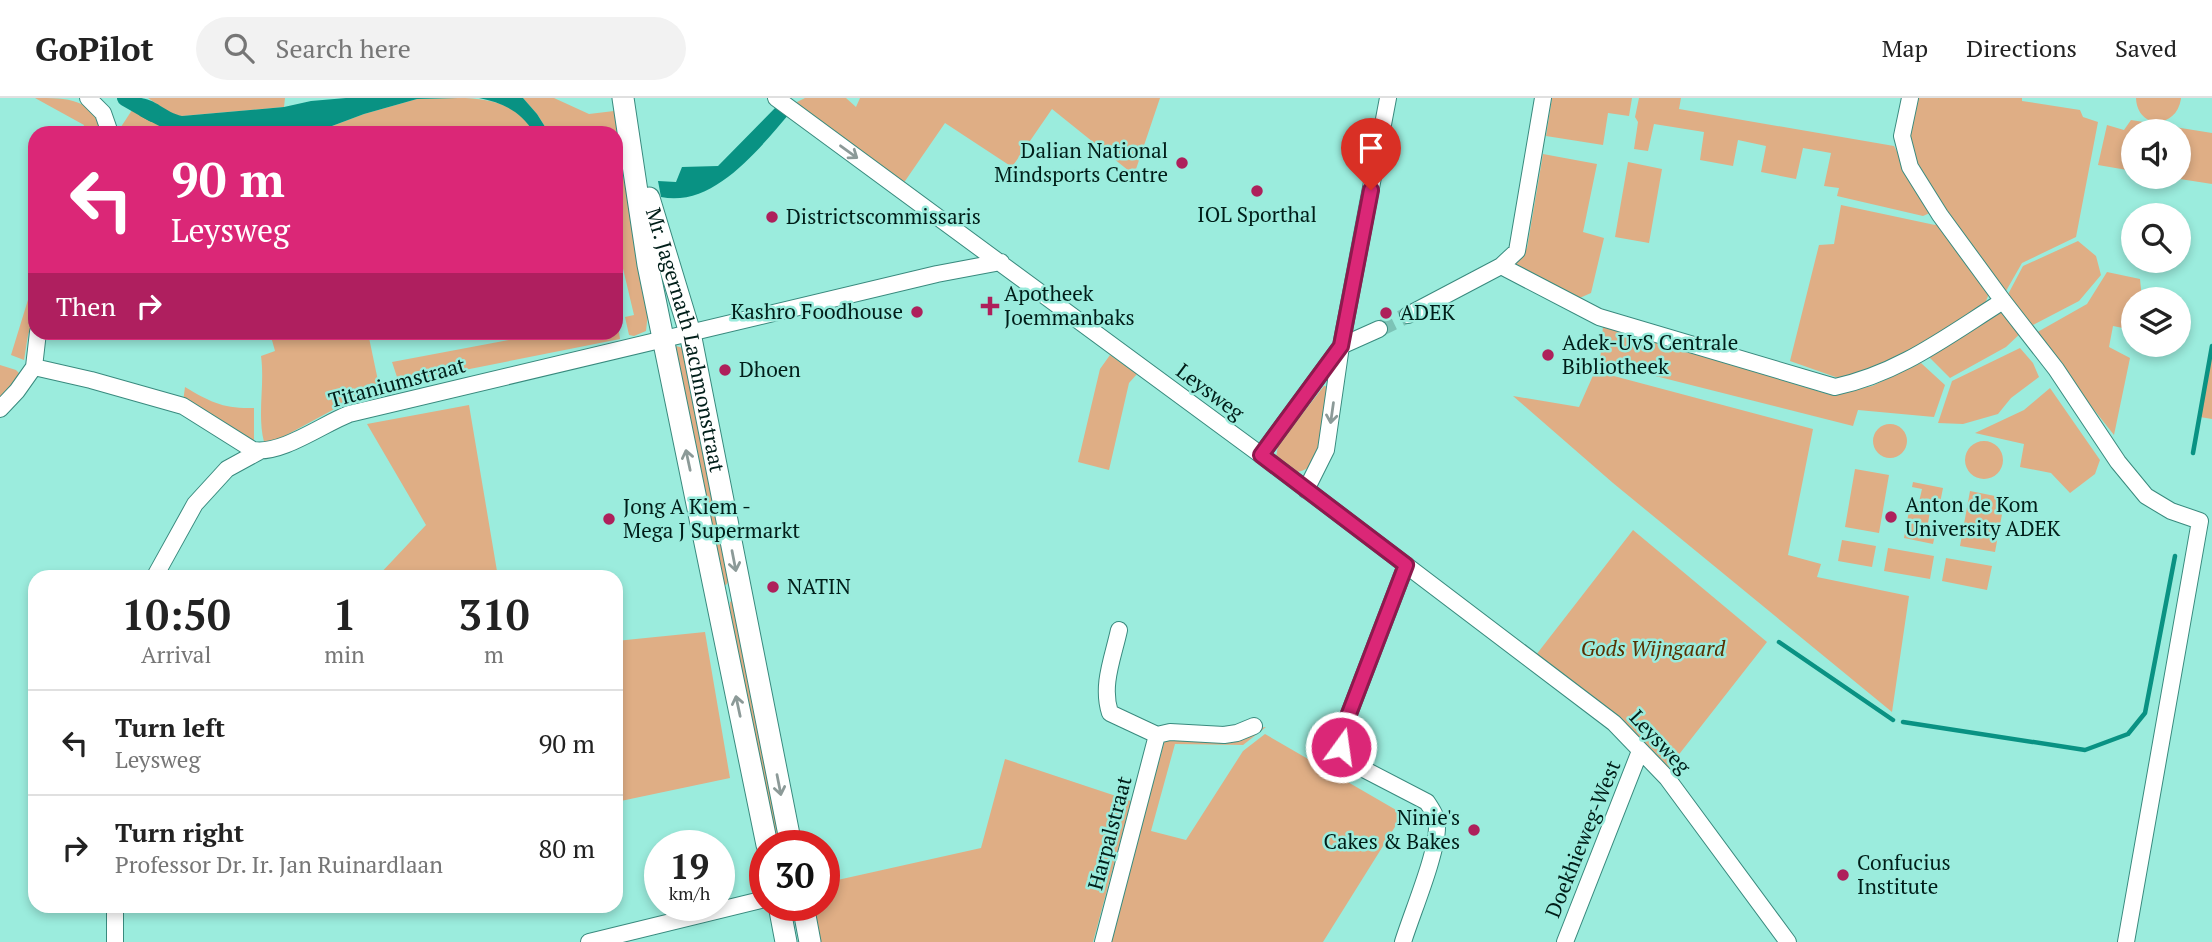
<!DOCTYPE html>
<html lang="en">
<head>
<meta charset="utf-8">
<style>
	body { margin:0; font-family:"PT Serif",serif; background:#f2f2f2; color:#222; height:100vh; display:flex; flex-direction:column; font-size:26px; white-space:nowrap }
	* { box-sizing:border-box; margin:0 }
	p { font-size:23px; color:#767676 }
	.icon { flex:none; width:38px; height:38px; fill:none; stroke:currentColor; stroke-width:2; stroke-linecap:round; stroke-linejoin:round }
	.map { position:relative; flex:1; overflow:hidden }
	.sheet { position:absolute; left:28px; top:472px; width:595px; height:343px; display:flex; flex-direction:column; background:#fff; border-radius:21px; box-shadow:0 4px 10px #0003 }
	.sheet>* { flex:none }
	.guide { position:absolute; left:28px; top:28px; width:595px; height:214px; border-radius:21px; box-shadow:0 4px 10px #0003; background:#db2777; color:#fff; overflow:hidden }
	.fabs { position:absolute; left:2121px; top:21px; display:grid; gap:14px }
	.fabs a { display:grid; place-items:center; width:70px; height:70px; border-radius:50%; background:#fff; box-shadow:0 4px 10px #0003; font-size:35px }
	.speed { position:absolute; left:644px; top:732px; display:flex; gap:14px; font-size:35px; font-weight:700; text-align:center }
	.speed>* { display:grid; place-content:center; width:91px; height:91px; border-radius:50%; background:#fff; box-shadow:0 4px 10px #0003; line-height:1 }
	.speed small { font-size:18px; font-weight:400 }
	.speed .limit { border:10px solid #d22; background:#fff; color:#111 }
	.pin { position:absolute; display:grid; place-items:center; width:60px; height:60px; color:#fff; margin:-72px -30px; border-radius:50% 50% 50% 0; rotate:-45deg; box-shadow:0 0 7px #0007 }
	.pin .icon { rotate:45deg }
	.me { position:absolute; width:77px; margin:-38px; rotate:14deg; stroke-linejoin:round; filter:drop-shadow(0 0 5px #0008) }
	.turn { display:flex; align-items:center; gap:24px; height:147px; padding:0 28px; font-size:32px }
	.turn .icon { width:91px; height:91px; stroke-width:2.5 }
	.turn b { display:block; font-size:49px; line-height:60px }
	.then { display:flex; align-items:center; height:66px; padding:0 28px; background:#0003; gap:14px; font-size:26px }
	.eta { display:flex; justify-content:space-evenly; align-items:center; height:119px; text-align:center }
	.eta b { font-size:42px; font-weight:700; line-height:49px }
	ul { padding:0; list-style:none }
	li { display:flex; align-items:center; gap:21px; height:105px; padding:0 28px; border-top:2px solid #e0e0e0 }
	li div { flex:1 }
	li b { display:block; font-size:26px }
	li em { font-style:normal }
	header { display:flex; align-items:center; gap:42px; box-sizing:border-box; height:98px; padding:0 35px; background:#fff; border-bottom:2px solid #e0e0e0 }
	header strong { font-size:33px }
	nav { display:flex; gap:38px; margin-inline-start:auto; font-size:24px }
	.search { width:490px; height:63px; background:#f2f2f2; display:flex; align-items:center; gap:18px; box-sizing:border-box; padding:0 24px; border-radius:38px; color:#767676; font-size:26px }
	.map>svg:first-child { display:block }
</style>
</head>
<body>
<header>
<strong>GoPilot</strong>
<div class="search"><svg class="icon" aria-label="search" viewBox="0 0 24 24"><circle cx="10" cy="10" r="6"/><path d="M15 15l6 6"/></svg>Search here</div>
<nav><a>Map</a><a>Directions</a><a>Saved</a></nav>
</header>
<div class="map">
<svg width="2212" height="844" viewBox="0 0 2212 844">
	<rect width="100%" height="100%" fill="#9becdd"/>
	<path fill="#dfae85" d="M35,0C66,0 96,0 100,35H82L84,27Z
		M148,0H285L284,9L182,18L173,17Z
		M458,0C490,0 518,6 534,35H182L257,31L316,34L364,16L417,1Z
		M523,0H554L589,16L614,13L621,61H616V35H549L537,16Z
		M805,0H846L856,9L860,0H1160L1134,77L1052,11L1012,69L945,25L903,86L793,6Z
		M1552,0H1632L1629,18L1608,15L1603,47L1546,38Z
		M1639,0H1681L1679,11L1894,48L1930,115L1923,118L1837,98L1839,90L1824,88L1831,55L1803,50L1796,81L1761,74L1766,48L1738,42L1733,68L1700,62L1704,34L1654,26L1648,53L1634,51L1638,24L1635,19Z
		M1913,0H2022V3L2080,12L2083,19L2098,24L2076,139L2022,165L2002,200L1911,67L1905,38Z
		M2136,0H2181V1C2176,32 2137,31 2136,0Z
		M134,9L169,33L181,35H117Z
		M2131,22L2212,35V86L2167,79H2179V33H2133V73L2098,67L2107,27L2124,32Z
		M1543,56L1597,66L1583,134L1604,140L1591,195L1575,202L1511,167L1527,150Z
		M1628,64L1662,71L1649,145L1615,139Z
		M623,77L648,215L646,233L634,238L629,237L625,219L634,217L616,141V89H620Z
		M1841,107L1935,127L1940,122L1990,193L1984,208L1895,264L1841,281L1790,263L1819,147L1834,146Z
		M2078,143L2096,158L2101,177L2079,203L2027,230L2005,202L2023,168Z
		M2107,174L2140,181L2142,201H2133V232L2113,228L2109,249L2130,260L2114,337L2034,236L2087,206Z
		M35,179V217L28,237L24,262L11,257Z
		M2002,207L2023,233L2006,249L1950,280L1923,253Z
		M617,220L620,241L399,285L392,264L545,235L616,234Z
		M1603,228L1831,297L1872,288L1921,265L1945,287L1934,319L1858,312L1853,328L1600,264Z
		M270,235H368L381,297L340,308L281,340L264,344C257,316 265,287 261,258L275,253Z
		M676,248L683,250L730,481L726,487L723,488L673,249Z
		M2212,248V321L2200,319Z
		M2020,250L2033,265L2039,279L2011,300L1998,316L1963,326L1938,325L1952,283Z
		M1110,257L1137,276L1129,285L1109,372L1078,364L1100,271Z
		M0,267L16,272L21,277L0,303Z
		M1595,273L1813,331L1788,457L1821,466L1817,479L1909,498L1892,614L1613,385L1513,298L1579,309Z
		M1324,288L1330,289L1318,357C1313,367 1306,374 1294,374L1276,360L1278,347Z
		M185,289C210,304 224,311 254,310V343L213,317L183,304Z
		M2050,290L2100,362L2095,376L2070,395L2051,375L2020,369L2024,346L1975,335L2024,312Z
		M469,307L498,479H377L426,427L367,326Z
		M1873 343a17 17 0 1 1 34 0a17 17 0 1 1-34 0Z
		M1965 362a19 19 0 1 1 38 0a19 19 0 1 1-38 0Z
		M1855,371L1889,377L1879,435L1845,429Z
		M1913,384L1943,390L1938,415L1930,414L1927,430L1936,432L1933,446L1904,440L1911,402L1919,404L1922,391L1912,389Z
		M1970,393L2005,400L1995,454L1960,448Z
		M1633,432L1767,544L1666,673L1536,557Z
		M1842,442L1876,448L1872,469L1838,463Z
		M1888,450L1934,458L1930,481L1884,473Z
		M1946,460L1992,468L1987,492L1942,483Z
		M732,503L734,504L784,747H772L730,510V504Z
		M705,534L730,680L616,704V543Z
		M1266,629L1243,647L1175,646L1151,733L1186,742L1243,653L1265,636L1403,716L1323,844H1108L1165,642Z
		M1005,661L1131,703L1093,844H820L812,807H824V785L981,750Z"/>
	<path fill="#099283" d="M139,0C155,0 166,15 182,18L284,9L311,3L346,0H458L417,1L364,16L316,34L257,31L182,35L169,33L140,18L134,9Z
		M479,0H523L537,16L549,35H534C521,13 503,5 479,0Z
		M778,7L789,16C759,51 713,110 661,99L658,83L676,84L682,69L718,68Z"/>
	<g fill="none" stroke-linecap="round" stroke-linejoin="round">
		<path stroke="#099283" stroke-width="4.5" d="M2193,355L2212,248
			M1779,544L1893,622
			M1903,624L2085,652L2128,636L2145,615L2175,458"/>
		<path stroke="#099283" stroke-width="16" d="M125,0L153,16"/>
		<path stroke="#7cc3b6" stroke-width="16" stroke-dasharray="16 8" stroke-linecap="butt" d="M1379,231L1408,217"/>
		<g stroke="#398a7e" stroke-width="18">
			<path id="minor" d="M88,0L103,15L110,35
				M776,0L1261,357L1614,625L1667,680L1788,844
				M1910,0L1902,38L1910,69L1940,117L2003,203L2056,271L2118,364L2146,398L2171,413L2200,423L2126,844
				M1501,168L1599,219L1835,289C1900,275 1947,238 2003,203
				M1408,217L1501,168L1517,153L1543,0
				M34,269L91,282L183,308L253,352C281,357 323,326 349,316L937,176L1001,164
				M0,311L17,293L34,269L38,234
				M1261,357L1341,248L1388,0
				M1306,392L1326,352L1341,248L1379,231
				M154,480L195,406L227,371L260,353
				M1119,532C1113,560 1101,587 1110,615L1157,637L1170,634L1224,637L1237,635L1254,628
				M115,844V808
				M589,844L765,801
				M1103,844L1157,637
				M1403,844C1412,815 1437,756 1437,729C1437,718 1432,712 1427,704L1346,662L1341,649L1342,634L1406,467
				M1565,844L1640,653"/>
		</g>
		<g stroke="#398a7e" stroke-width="23">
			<g id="major">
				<path d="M623,0L648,167L767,747"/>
				<path id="s1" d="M649,100L690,235L791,747"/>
				<path d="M779,807L786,844"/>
				<path d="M803,807L810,844"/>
			</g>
		</g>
		<use href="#minor" stroke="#fff" stroke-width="16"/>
		<use href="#major" stroke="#fff" stroke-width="21"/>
	</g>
	<defs><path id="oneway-shaft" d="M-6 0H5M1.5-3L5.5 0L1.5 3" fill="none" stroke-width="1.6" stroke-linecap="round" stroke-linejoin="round" transform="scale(1.75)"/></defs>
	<g stroke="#8c9a98">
		<use href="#oneway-shaft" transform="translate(849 54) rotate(36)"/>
		<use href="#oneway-shaft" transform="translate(1332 315) rotate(98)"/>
		<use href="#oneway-shaft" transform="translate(688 362) rotate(-102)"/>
		<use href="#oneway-shaft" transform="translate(734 463) rotate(79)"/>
		<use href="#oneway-shaft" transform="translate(738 608) rotate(-102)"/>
		<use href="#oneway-shaft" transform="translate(779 687) rotate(79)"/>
	</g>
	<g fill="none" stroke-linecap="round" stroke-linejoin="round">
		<g stroke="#8e194d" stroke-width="18">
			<path id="route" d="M1341,649L1342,634L1406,467L1261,357L1341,248L1371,92"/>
		</g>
		<use href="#route" stroke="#db2777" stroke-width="12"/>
	</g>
	<g fill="#ae205b" stroke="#9becdd" stroke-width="2.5">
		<circle cx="1182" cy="65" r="7"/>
		<circle cx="1257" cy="93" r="7"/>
		<circle cx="772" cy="119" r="7"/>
		<path d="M986.5 197.5h7v7h7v7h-7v7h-7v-7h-7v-7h7z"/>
		<circle cx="917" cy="214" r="7"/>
		<circle cx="1386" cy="215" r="7"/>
		<circle cx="1548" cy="257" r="7"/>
		<circle cx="725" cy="272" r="7"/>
		<circle cx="1891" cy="419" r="7"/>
		<circle cx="609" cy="421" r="7"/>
		<circle cx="773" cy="489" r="7"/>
		<circle cx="1474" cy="732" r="7"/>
		<circle cx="1843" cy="777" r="7"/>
	</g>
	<g text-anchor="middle" stroke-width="5" stroke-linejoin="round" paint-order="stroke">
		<g font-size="21" fill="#001e19" stroke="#9becdd" text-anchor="start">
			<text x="1168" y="60" text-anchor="end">Dalian National<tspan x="1168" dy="24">Mindsports Centre</tspan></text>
			<text x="1257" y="124" text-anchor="middle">IOL Sporthal</text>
			<text x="786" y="126">Districtscommissaris</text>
			<text x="1004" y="203">Apotheek<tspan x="1004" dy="24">Joemmanbaks</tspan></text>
			<text x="903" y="221" text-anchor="end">Kashro Foodhouse</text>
			<text x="1400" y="222">ADEK</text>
			<text x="1562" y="252">Adek-UvS Centrale<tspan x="1562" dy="24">Bibliotheek</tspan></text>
			<text x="739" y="279">Dhoen</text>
			<text x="1905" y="414">Anton de Kom<tspan x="1905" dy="24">University ADEK</tspan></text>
			<text x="623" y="416">Jong A Kiem -<tspan x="623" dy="24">Mega J Supermarkt</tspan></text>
			<text x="787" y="496">NATIN</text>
			<text x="1460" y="727" text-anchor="end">Ninie's<tspan x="1460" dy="24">Cakes &amp; Bakes</tspan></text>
			<text x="1857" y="772">Confucius<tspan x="1857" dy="24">Institute</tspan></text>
		</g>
		<g font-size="21" fill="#001e19" stroke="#9becdd">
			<text dy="7" stroke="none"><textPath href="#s1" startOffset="147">Mr. Jagernath Lachmonstraat</textPath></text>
			<text transform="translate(397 285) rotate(-15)" y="7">Titaniumstraat</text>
			<text transform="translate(1210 294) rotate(37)" y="7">Leysweg</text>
			<text transform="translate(1660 644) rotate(47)" y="7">Leysweg</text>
			<text transform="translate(1110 735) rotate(-75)" y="7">Harpalstraat</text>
			<text transform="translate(1583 741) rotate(-68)" y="7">Doekhieweg-West</text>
		</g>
		<g font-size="21" font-style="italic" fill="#583000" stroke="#9becdd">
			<text x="1653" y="558">Gods Wijngaard</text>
		</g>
	</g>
</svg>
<div class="fabs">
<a><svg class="icon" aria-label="sound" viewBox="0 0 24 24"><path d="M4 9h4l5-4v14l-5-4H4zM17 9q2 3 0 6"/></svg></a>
<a><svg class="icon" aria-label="search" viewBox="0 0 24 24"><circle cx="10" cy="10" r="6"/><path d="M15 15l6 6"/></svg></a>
<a><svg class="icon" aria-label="layers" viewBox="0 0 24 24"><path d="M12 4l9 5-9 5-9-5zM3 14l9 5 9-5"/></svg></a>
</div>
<div class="speed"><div>19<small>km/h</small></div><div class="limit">30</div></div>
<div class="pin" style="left:1371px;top:92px;background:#d93025"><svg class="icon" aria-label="arrive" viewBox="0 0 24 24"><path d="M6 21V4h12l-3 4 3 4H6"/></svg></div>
<svg class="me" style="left:1341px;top:649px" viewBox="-20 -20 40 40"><circle r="17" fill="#db2777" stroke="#fff" stroke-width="3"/><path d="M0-11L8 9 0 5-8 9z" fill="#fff"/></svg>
<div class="guide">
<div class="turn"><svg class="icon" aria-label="left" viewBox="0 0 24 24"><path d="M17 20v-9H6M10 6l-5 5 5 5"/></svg><div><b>90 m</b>Leysweg</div></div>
<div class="then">Then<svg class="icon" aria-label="right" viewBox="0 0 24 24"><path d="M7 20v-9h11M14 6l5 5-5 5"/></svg></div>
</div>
<section class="sheet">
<div class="eta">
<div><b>10:50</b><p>Arrival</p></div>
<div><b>1</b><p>min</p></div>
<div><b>310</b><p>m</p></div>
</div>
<ul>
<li><svg class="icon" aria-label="left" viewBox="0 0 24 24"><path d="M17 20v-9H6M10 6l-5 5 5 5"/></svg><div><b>Turn left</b><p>Leysweg</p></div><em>90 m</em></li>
<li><svg class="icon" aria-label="right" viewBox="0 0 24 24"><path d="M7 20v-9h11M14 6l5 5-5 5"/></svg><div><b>Turn right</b><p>Professor Dr. Ir. Jan Ruinardlaan</p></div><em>80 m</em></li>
</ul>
</section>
</div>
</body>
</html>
